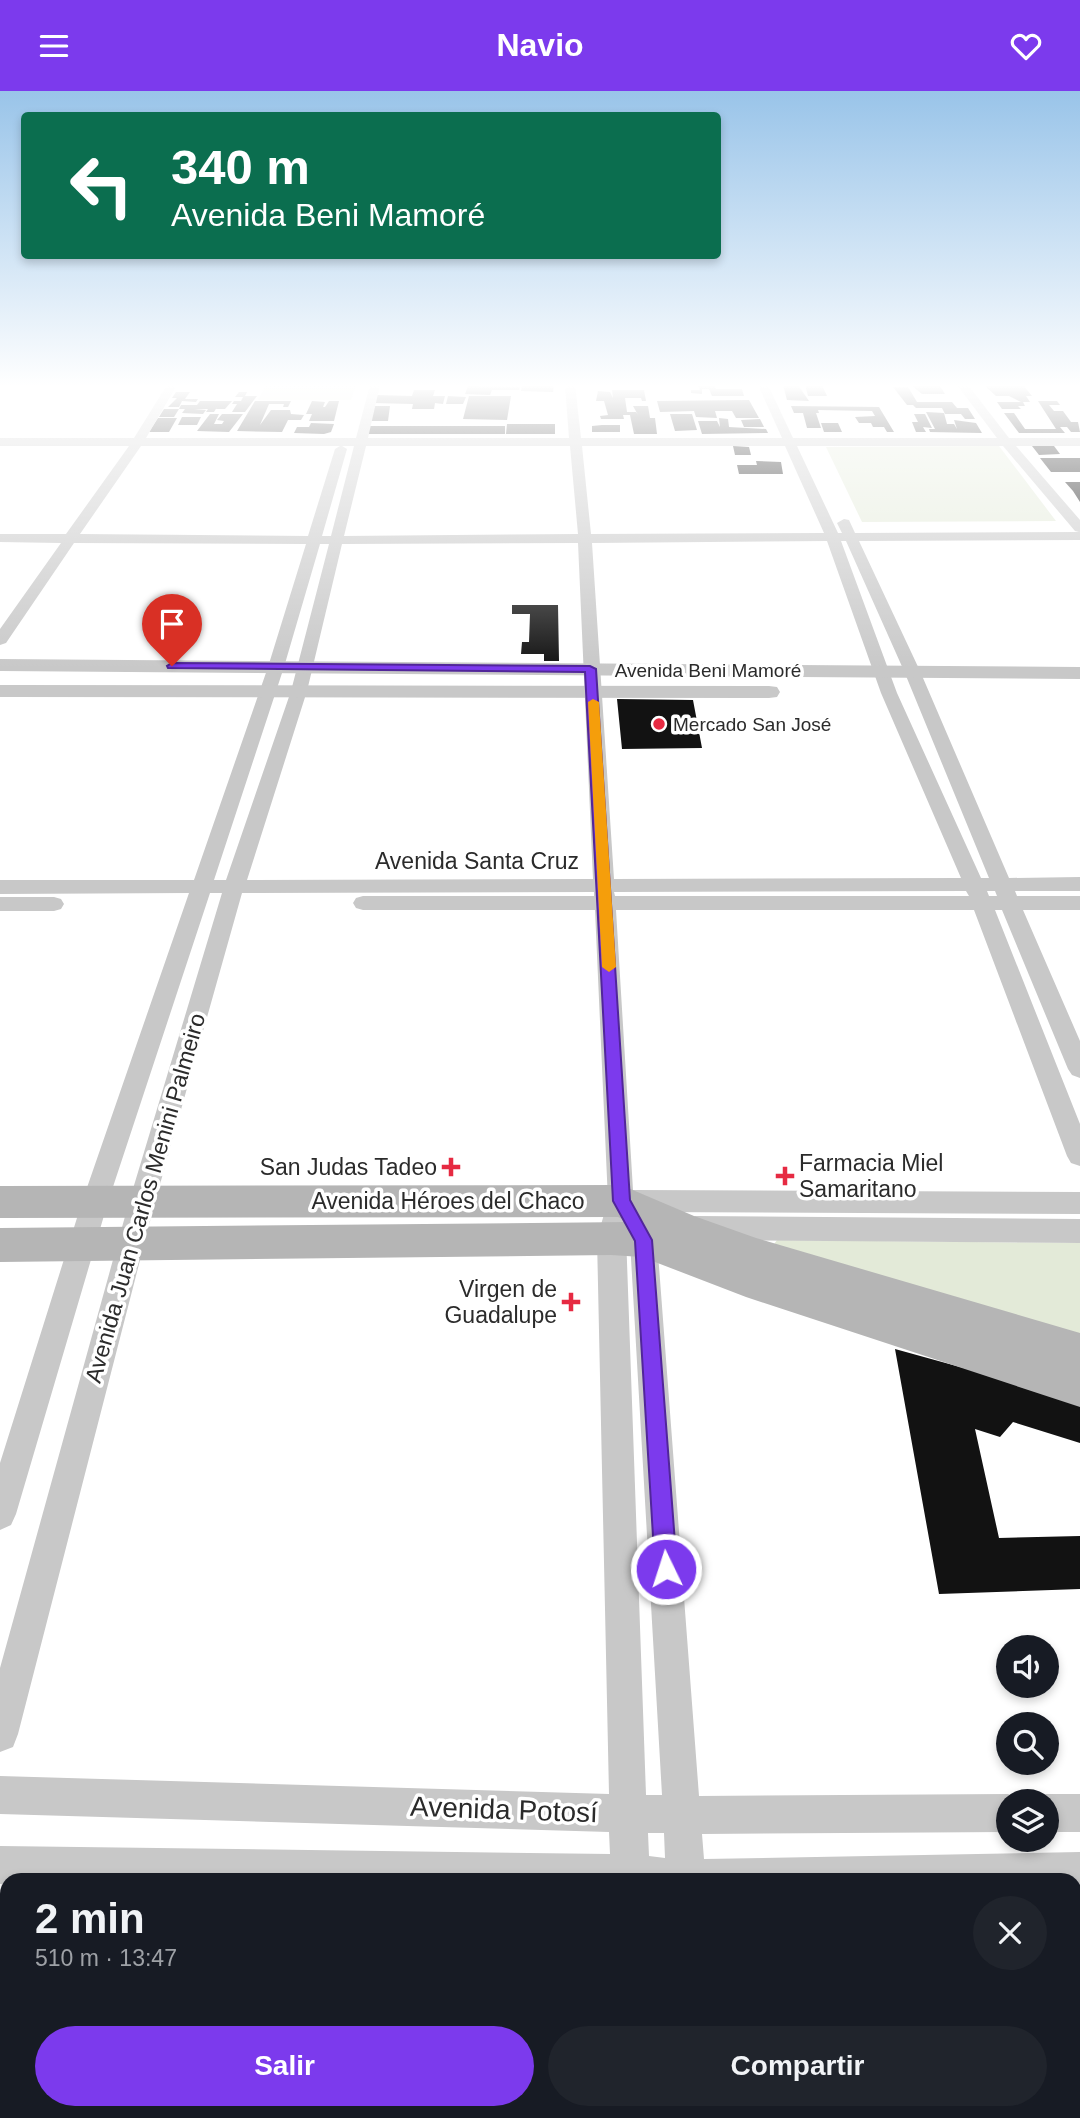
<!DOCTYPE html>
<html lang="es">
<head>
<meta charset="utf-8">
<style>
	body { margin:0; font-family:Helvetica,sans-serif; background:#20242c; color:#f1f3f6; height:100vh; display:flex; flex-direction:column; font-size:26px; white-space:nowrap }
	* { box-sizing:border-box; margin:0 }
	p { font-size:23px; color:#9ea1a6 }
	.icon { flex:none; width:38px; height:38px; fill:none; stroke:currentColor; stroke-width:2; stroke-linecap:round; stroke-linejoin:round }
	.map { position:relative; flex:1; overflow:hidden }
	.panel { position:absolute; left:0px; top:1782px; width:1082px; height:247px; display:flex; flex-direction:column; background:#171b24; border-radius:21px 21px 0 0; box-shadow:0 4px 10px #0003 }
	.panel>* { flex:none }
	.hud { position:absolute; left:21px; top:21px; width:700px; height:147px; border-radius:7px; box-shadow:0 4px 10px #0003; background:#0b6e4f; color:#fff; overflow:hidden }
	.fabs { position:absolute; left:996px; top:1544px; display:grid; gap:14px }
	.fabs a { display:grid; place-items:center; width:63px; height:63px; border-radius:50%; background:#171b24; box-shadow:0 4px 10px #0003; font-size:35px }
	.pin { position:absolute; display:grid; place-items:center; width:60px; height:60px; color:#fff; margin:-72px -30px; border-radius:50% 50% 50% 0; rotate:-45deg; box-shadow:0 0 7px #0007 }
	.pin .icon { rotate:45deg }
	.me { position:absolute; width:77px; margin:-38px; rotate:356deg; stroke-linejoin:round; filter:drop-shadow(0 0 5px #0008) }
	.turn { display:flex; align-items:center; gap:24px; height:147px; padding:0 35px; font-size:32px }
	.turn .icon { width:91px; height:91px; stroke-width:2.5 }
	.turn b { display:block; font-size:49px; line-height:60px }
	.round { display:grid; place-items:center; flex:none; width:74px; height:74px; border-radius:37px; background:#20242c }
	.summary { display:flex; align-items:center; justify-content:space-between; height:119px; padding:0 35px }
	h1 { font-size:42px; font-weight:800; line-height:52px }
	.button { display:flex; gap:14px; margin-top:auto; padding:14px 35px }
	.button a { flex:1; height:80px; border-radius:42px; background:#7c3aed; color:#fff; font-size:28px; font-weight:800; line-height:80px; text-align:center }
	.button a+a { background:#20242c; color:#f1f3f6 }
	header { display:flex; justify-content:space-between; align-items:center; height:91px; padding:0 35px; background:#7c3aed; color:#fff; font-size:32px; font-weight:800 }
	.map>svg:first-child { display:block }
</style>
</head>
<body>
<header><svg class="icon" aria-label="menu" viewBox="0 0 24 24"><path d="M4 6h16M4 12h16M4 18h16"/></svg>Navio<svg class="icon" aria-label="heart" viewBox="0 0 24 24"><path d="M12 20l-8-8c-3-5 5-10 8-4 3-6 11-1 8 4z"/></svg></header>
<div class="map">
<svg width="1080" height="2027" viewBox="0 0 1080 2027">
	<rect width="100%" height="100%" fill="#fff"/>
	<path fill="#e3ead8" d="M266,294H356L351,309H258Z
		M999,355L1056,430L862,431L826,356Z
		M777,1149L1080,1152V1249L772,1156Z"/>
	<path fill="#121212" d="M522,294H554L553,301L521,300Z
		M698,294H714L716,298H742L744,305H712L709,298H702V303L691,302V299H700Z
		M783,294H798L809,310L787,309Z
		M805,294H822L827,305H808Z
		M911,294L940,295L945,303H922Z
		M984,294H1023L1032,305H1026L1030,311H1021L1009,305H996Z
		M468,295L520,296L519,299H492L490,304L465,303Z
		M893,296H908L917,311H952L957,317H968L975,328H965L961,323H945L942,317H916L913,314H907Z
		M414,299H435L433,305H445L443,313L435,312L434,318H412L413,313L374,312L377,304L412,305Z
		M612,299H644L646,310H642L641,307H625L627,321H636L638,324L633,315H648L650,327H655L657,343H634L630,324H623L624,328H601L600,325L608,324L604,310H596L598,300L610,301L613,307Z
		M176,301H190L185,308H198L196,311L182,310L179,316H168L177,307H172Z
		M239,301H247L245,305H257L245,321H232L237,313H232L234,310H241L243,306H235Z
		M448,305L466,306L463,313H446Z
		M469,305H511L507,329L463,328Z
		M749,309L759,327H736L732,320H715L717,327L696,326L694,320L660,321L657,310Z
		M200,310H232L225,318H216L217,316L214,321H206L208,318H194L206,319L203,323L182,322L185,318H179L181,314H197Z
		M255,310H291L288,316H283L284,313H269L260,334L271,319H290L291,323L304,324L301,329H288L282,341L237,340Z
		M312,310L325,311L323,316H325L329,310H339L334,330H309L312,323H306Z
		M1038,310H1057L1060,314H1049L1054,320H1063L1071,331H1078L1080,341H1071L1067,336H1060L1065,342H1019L1004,322H1014L1025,338H1056Z
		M997,311H1023L1025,315H1018L1021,318H1002Z
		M373,315H390L388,330H370Z
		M791,315L879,316L894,341H887L884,336H873L871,332H859L855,326L875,325L872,320L818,319L819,322H816L821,337H807L803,322H794Z
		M164,318H179L174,326H159Z
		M926,321L944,322L947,333H954L957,338L954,329L976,332L982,342L930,341L929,338H935Z
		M210,323H219L214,333H222L224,330L217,329L222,323H243L229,341L197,340Z
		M670,323H692L697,339L675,340Z
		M914,323H925L932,337L923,336L926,341H916L912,331H918Z
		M182,326H201L197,334H178Z
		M158,327H177L169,341H149Z
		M719,327L728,328L729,336L766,338L768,342L702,343L698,330H717L720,336Z
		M760,328L764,336H744L741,329Z
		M311,332L334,333L331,341L324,343L294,342L297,336H309Z
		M821,332H838L842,341H824Z
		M507,333H555V343H506Z
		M602,334H620V341H592V335Z
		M369,335H505V343H367Z
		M733,355L749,356L751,364H735Z
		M1032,355H1054L1060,363L1039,364Z
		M1040,367H1080V381H1051Z
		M756,370L781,371L783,383H739L737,374H757Z
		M1065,391H1080V411L1073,400Z
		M512,514H558L559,570H544V563H521L522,551H529L530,523H512Z
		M617,608L693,609L702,657L622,658Z
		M895,1258L1080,1309V1352L1013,1331L1000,1346L975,1338L999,1447L1080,1445V1498L939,1503Z"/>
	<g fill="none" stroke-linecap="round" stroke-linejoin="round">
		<path fill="#c8c8c8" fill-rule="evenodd" d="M167,294H177L146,347H356L370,294H380L368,347H569L565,294H575L581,347H782L758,294H768L793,347H997L957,294H968L1009,347H1080V355H1016L1080,429V449L859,450L920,580L1009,787L1080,786V800H1015L1017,805H1080V819H1023L1080,950V987L1072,984L1068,978L1002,819H995L1080,1033V1075L1071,1072L1067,1065L974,819H616L633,1099L1080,1101V1123L641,1121L657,1149L699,1705L1008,1703L1022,1710H1008V1741L702,1743L704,1768L1080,1761V1801H1074V1788H7V1794L0,1793V1755L610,1763L609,1741L0,1723V1685L609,1703L597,1147L608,1110L595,819H363L356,817L353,812L356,807L363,805H594V801L242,802L155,1111L18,1643L13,1656L0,1661V1577L129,1111L222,802H210L108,1111L16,1423L11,1434L0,1439V1372L82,1111L189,802L0,803V789H194L268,576L306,453L74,452L6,552L0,554V538L61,452L0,451V443H66L129,355H0V347H134ZM141,355H340L335,358L308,445L80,443ZM342,355H354L331,445H322L347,358ZM366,355H570L578,443L344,445ZM582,355H785L824,442L591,443ZM797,355H1003L1075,440L1079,441L855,442L849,429L844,428L837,432L842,442H838ZM827,450L881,602L961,787L614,788L592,452ZM841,450H846L904,580L989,787H981L897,602ZM578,452L593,788L247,789L307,600L342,453ZM320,453H329L291,600L226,789H214L284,576ZM966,800L969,805H615L614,801ZM987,800H995L997,805H989ZM626,1143L630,1150L662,1704H646ZM648,1742H664L665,1767L649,1765Z
			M0,806H54L61,808L64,813L61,818L54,820H0Z
			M695,1125L1080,1128V1152L695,1149L686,1145L682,1137L686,1129Z
			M1046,1703H1080V1741H1046V1710H1032Z
			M623,2021H667V2027H623Z
			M682,2021H726L727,2027H683Z"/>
		<path fill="#c8c8c8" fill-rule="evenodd" d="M0,568L1080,576V588L0,580Z
			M0,594L769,595L777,596L780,601L777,606L769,607L0,606Z"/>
		<path fill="#b5b5b5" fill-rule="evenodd" d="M621,1094L694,1125L756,1147L1080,1242V1316L746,1206L642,1166L611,1164L0,1171V1137L630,1131L618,1126L0,1127V1095Z"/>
	</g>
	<linearGradient id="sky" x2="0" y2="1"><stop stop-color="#99c4e9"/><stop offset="0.51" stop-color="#fff"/><stop offset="1" stop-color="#fff" stop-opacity="0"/></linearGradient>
	<rect width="1080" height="578" fill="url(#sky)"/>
	<path fill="#7c3aed" stroke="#51269a" stroke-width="2" d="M172,572L590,575L596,578L630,1109L652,1149L677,1478L674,1485L666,1489L658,1485L655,1478L635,1150L613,1110L585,581L168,577L167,575Z"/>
	<path fill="#f59e0b" d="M593,608L599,611L616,876L609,881L602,876L588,611Z"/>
	<g fill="#e62a42" stroke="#fff" stroke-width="2.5">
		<circle cx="659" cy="633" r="7"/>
		<path d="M447.5 1065.5h7v7h7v7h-7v7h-7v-7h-7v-7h7z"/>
		<path d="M781.5 1074.5h7v7h7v7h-7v7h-7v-7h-7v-7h7z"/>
		<path d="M567.5 1200.5h7v7h7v7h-7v7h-7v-7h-7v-7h7z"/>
	</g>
	<g text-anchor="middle" stroke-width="7" stroke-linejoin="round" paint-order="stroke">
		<g font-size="19" fill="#2b2b2b" stroke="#fff">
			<text x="708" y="586">Avenida Beni Mamoré</text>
		</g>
		<g font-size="19" fill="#2b2b2b" stroke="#fff" text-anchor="start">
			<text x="673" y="640">Mercado San José</text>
		</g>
		<g font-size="23" fill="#2b2b2b" stroke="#fff">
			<text x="477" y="778">Avenida Santa Cruz</text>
			<text transform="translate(145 1107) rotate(-74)" y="8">Avenida Juan Carlos Menini Palmeiro</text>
			<text x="448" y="1118">Avenida Héroes del Chaco</text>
		</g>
		<g font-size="23" fill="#2b2b2b" stroke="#fff" text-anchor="end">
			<text x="799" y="1080" text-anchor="start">Farmacia Miel<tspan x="799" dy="26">Samaritano</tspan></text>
			<text x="437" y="1084">San Judas Tadeo</text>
			<text x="557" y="1206">Virgen de<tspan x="557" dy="26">Guadalupe</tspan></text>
		</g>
		<g font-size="28" fill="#2b2b2b" stroke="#fff">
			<text transform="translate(504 1718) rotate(2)" y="10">Avenida Potosí</text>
		</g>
	</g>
</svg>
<div class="fabs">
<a><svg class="icon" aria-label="sound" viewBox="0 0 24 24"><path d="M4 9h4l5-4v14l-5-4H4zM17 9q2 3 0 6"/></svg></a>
<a><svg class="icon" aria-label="search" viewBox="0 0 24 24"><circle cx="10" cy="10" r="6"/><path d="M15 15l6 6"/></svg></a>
<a><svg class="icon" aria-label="layers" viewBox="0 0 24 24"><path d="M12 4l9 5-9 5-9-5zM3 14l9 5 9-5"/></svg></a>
</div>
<div class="pin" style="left:172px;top:575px;background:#d93025"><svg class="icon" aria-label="arrive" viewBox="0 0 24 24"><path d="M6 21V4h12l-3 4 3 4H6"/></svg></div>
<svg class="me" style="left:666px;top:1478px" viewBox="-20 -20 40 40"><circle r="17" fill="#7c3aed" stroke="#fff" stroke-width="3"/><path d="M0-11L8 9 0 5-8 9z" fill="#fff"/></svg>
<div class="hud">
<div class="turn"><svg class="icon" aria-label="left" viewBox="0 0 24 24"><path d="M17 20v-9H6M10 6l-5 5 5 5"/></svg><div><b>340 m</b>Avenida Beni Mamoré</div></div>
</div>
<section class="panel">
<div class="summary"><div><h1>2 min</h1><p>510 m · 13:47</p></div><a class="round"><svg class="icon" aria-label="close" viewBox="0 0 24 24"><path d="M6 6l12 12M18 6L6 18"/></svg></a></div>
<div class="button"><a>Salir</a><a>Compartir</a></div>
</section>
</div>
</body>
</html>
